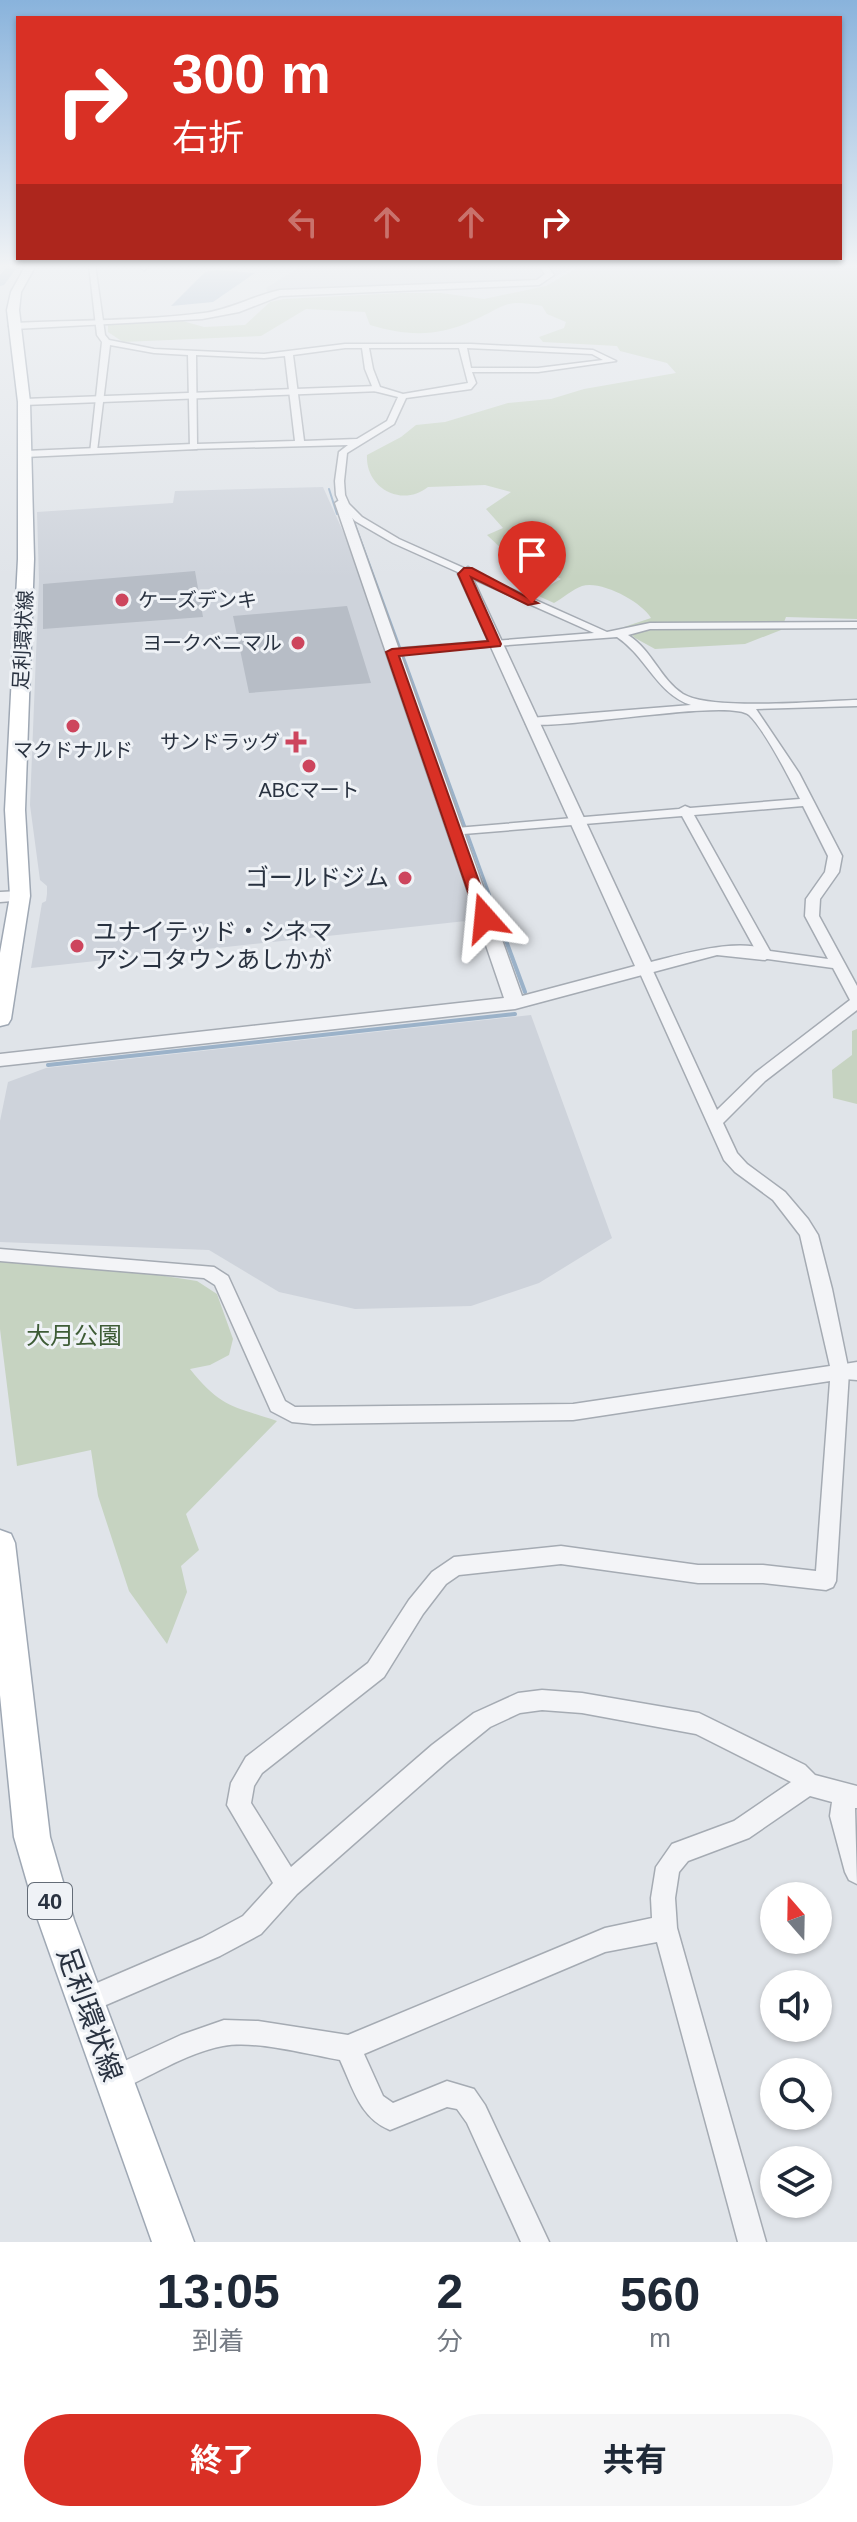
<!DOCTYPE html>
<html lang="ja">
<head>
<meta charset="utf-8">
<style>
	body { margin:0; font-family:Helvetica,"Noto Sans JP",sans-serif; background:#f6f6f7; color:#1f2937; height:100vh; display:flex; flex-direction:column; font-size:30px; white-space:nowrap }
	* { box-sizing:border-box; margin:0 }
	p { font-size:26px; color:#747a83 }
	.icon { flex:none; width:44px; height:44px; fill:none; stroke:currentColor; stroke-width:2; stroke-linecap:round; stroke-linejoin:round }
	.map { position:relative; height:2242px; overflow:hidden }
	.panel { display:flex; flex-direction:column; background:#fff; flex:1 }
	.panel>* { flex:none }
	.top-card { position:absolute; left:16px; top:16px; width:826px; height:244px; border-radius:0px; box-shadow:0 2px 6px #0004; background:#d93025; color:#fff; overflow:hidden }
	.needle { width:52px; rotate:340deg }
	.fabs { position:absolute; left:760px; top:1882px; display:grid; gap:16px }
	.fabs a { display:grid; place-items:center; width:72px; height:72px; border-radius:50%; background:#fff; box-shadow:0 2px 6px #0004; font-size:40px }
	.pin { position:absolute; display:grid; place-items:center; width:68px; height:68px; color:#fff; margin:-82px -34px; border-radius:50% 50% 50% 0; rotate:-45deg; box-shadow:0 0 8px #0007 }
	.pin .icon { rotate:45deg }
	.me { position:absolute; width:88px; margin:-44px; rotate:342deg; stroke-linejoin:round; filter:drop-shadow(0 0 6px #0008) }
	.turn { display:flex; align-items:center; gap:28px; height:168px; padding:0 24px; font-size:36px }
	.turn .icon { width:104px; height:104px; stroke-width:2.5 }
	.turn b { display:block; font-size:56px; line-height:68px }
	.lanes { display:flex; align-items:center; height:76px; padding:0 24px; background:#0003; justify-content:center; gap:40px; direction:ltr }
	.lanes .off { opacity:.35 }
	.eta { display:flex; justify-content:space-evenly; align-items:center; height:136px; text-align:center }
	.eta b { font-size:48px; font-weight:700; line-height:56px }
	.button { display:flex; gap:16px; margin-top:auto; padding:16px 24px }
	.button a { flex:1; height:92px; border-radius:48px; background:#d93025; color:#fff; font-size:32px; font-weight:700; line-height:92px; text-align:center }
	.button a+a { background:#f6f6f7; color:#1f2937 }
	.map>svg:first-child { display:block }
</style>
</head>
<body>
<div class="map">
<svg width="857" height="2242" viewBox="0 0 857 2242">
	<rect width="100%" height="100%" fill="#e0e4e9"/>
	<path fill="#ced3db" d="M303,265H579L535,286L269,296L266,288Z
		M323,487L354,556L475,920L31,968L42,903L46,901L47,894V886L40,880L30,805L39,580L37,512L173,503L175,491Z
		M531,1015L612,1238L539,1283L471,1306L355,1309L279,1292L209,1250L0,1242V1121L8,1082L46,1068Z"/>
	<path fill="#c6d3c1" d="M582,265H857V619L786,617L781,630L745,644L655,649L635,638L624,627L651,618C642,602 601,580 582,586C573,589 563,598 554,603L534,594L561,579L504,551L487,535L503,528L486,509L511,492L485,485L428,487C402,508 365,488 367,455L401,437L416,425L445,422L508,403L551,399L584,389L676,373L667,363L620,351L617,346L543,342L539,337L564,328L566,322L547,314L542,306C503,298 505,307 472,321C437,337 406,336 370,325L365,312L306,309L261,336L123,342L108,332V325L179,320L204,327L245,325L270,302L284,299L401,293H441L484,299L546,286Z
		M857,1029V1104L833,1098L832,1070L852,1055V1031Z
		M0,1260L113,1268L197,1281L217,1294L233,1339L229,1355L210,1365L190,1369C221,1408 233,1406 277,1421L186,1514L199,1550L181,1566L187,1592L167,1644L129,1591L98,1496L91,1450L17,1466L0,1329Z"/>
	<path fill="#9bb2c9" d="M217,270L255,273L213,302L171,306L205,272Z"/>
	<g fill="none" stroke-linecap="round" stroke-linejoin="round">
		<path stroke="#9bb2c9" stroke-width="2" d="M329,489L337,514
			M353,519L401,650"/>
		<path stroke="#9bb2c9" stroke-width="3" d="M400,648L499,921"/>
		<path stroke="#9bb2c9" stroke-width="4" d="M498,919L525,992
			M48,1065L515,1014"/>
		<path fill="#9bb2c9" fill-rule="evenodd" d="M8,265H19L4,285L0,286V275Z"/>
	</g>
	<path fill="#b7bdc6" d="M195,571L203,617L43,629V584Z
		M347,606L371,683L249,693L233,616Z"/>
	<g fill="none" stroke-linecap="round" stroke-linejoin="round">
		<g stroke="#a5abb3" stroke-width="3">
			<path id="minor" d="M89,265H95L105,335L109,340L154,349L264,354L345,344H471L593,350L616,361L538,372H472L476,383L471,389L406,398L394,424L347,453L344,481L345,495L349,504L362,517L399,539L607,632L650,623L857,622V628L650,629L628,635C652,650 660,679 683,694C711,711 820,701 857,700V706L756,709L799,773L842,856L839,872L820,899L819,916L857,986V1010L765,1081L723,1123L737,1153L747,1164L785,1192L808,1219L818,1235L832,1289L849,1372L836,1581L833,1587L826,1590L763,1583H698L561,1564L459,1575L446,1584L423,1614L384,1677L262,1773L254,1786L251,1803L291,1867L432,1745L474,1713L518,1693L542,1690L582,1693L699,1713L805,1765L815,1775L857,1786V1808H855L857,1884L849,1880L845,1872L830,1816L832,1802L810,1796L749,1838L688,1861L679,1872L675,1898L677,1928L766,2242H738L657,1942L605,1952L364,2054L383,2096L393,2103L447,2081L474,2089L485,2105L549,2242H521L467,2123L457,2109L447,2107L390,2130C360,2118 353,2088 340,2060C306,2054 256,2040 223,2046C185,2053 149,2078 114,2092L105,2088L101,2079L105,2070L181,2035L224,2020L258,2021L348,2035L605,1928L652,1918L651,1898L656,1867L672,1844L734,1821L791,1782L696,1734L582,1713L542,1710L520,1713L490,1727L448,1761L297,1894L261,1934L220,1956L85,2014L76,2010L72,2001L76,1992L202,1938L243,1916L273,1883L227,1805L231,1783L246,1757L368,1663L409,1600L432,1572L454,1557L561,1546L698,1565H763L816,1571L830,1381L573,1420L313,1424L292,1422L271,1411L215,1285L204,1278L0,1261V1249L214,1267L228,1276L285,1401L295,1407L573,1404L830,1366L800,1235L773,1200L735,1172L724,1160L639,971L646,967L653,971L717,1110L755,1073L850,1000L833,968L760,958L682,816L451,835V829L456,828L679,809L685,806L690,808L800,799C790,779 764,729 749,715C729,698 566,730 526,724V720L530,718L691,705C657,694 646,656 617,637L388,654V650L392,649L594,633L393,543L355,521L341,506L336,495L335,481L339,452L348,445L190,449L188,355L154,353L110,345L97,451L90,453L102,342L97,335ZM345,348H362L365,369L374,391L398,397L387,421L357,439L304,441L293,355ZM369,348H459L468,383L403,394L380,387L373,369ZM467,348L592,354L603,360L538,368H471ZM196,355L264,358L285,356L295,441L197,444ZM803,806L828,856L825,872L806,899L805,916L828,959L770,951L694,815Z
				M144,265H150L144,270L141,268Z"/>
		</g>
		<g stroke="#a5abb3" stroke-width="3">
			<path id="tertiary" d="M539,265H547L554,275L539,285L280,296L239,312L202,319L14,329L9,326L14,323C77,320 142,321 204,313C231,309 253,296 280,290L537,280L545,274Z
				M377,386L382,389L381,391L24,405L19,402L24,399Z
				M193,444L197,445V449L25,457L19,454L25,451Z
				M341,499L347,503L522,996L635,966L458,574L468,567L474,571L471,575L651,962C679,955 751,933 774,955L765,960L717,955L515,1009L0,1066V1054L504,998L335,503Z
				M20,891L28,896L26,900L0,902V892Z
				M857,1362V1380L832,1378L828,1372L832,1366Z"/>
		</g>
		<g stroke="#9fa8b4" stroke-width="3">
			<path id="primary" d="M26,265H36L21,292L19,310L30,402L34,559L25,810L30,896L11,1019L8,1024L0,1026V953L10,896L5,810L18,559V402L7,310L11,292Z
				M0,1530L11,1534L15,1543L50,1837L74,1920L194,2242H152L38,1920L14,1837L0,1695Z"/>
		</g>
		<use href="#minor" fill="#f3f4f7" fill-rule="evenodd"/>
		<use href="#tertiary" fill="#f3f4f7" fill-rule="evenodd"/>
		<use href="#primary" fill="#fff" fill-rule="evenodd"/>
	</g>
	<linearGradient id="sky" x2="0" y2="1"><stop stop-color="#89b3dc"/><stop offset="0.46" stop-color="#f1f3f5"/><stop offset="1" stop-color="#f1f3f5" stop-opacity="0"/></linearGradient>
	<rect width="857" height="578" fill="url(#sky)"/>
	<path fill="#d93025" stroke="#8d1f18" stroke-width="2" d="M464,568H472L538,603L528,605L471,577L501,644L500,646L399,656L492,918L485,923L477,918L386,652L392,649L488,641L458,574Z"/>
	<g fill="#cd455d" stroke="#eff2f6" stroke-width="3">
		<circle cx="122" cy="600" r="8"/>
		<circle cx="298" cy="643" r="8"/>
		<circle cx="73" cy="726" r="8"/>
		<path d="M292 730h8v8h8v8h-8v8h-8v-8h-8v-8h8z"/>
		<circle cx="309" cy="766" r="8"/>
		<circle cx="405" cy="878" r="8"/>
		<circle cx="77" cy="946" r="8"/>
	</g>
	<g text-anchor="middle" stroke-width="6" stroke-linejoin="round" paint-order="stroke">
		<g font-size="20" fill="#293240" stroke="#eff2f6" text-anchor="end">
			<text x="138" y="607" text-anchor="start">ケーズデンキ</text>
			<text x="282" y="650">ヨークベニマル</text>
			<text x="280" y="749">サンドラッグ</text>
			<text x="73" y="757" text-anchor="middle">マクドナルド</text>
			<text x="309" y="797" text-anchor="middle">ABCマート</text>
		</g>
		<g font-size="20" fill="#293240" stroke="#eff2f6">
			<text transform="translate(23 640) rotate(-87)" y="7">足利環状線</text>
		</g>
		<rect fill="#eff2f6" stroke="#646c77" stroke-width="2" x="28" y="1883" width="44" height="36" rx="6"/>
		<g font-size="22" font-weight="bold" fill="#293240">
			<text x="50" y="1909">40</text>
		</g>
		<g font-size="24" fill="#293240" stroke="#eff2f6" text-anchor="end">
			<text x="389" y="886">ゴールドジム</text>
			<text x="93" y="940" text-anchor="start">ユナイテッド・シネマ<tspan x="93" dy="28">アシコタウンあしかが</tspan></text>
		</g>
		<g font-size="24" fill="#3e5c36" stroke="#eff2f6">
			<text x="74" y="1344">大月公園</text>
		</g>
		<g font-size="28" fill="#293240" stroke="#eff2f6">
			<text transform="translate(90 2014) rotate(70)" y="10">足利環状線</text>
		</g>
	</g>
</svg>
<div class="fabs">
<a><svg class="needle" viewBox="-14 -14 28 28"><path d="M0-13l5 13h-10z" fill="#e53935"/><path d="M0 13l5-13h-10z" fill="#747a83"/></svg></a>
<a><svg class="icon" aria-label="sound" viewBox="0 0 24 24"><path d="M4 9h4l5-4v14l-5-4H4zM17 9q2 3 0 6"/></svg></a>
<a><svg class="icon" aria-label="search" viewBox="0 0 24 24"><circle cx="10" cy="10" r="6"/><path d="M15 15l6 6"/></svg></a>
<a><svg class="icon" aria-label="layers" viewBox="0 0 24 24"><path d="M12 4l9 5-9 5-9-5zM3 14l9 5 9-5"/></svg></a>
</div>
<div class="pin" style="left:532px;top:603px;background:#d93025"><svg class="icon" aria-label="arrive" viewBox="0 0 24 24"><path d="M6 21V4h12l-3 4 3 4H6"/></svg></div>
<svg class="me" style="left:485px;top:918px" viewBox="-20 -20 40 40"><path d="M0-17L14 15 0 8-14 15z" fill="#d93025" stroke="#fff" stroke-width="4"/></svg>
<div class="top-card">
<div class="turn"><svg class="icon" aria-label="right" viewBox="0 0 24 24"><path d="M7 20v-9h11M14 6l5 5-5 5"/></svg><div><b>300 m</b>右折</div></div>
<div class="lanes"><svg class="icon off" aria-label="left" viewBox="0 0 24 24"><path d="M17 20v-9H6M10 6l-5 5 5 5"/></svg><svg class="icon off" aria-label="ahead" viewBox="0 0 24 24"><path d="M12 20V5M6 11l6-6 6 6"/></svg><svg class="icon off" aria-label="ahead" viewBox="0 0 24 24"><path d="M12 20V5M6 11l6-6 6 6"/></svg><svg class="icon" aria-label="right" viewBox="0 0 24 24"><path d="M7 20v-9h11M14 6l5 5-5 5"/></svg></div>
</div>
</div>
<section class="panel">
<div class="eta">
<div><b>13:05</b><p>到着</p></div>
<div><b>2</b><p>分</p></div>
<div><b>560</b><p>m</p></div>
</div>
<div class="button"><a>終了</a><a>共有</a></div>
</section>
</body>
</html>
